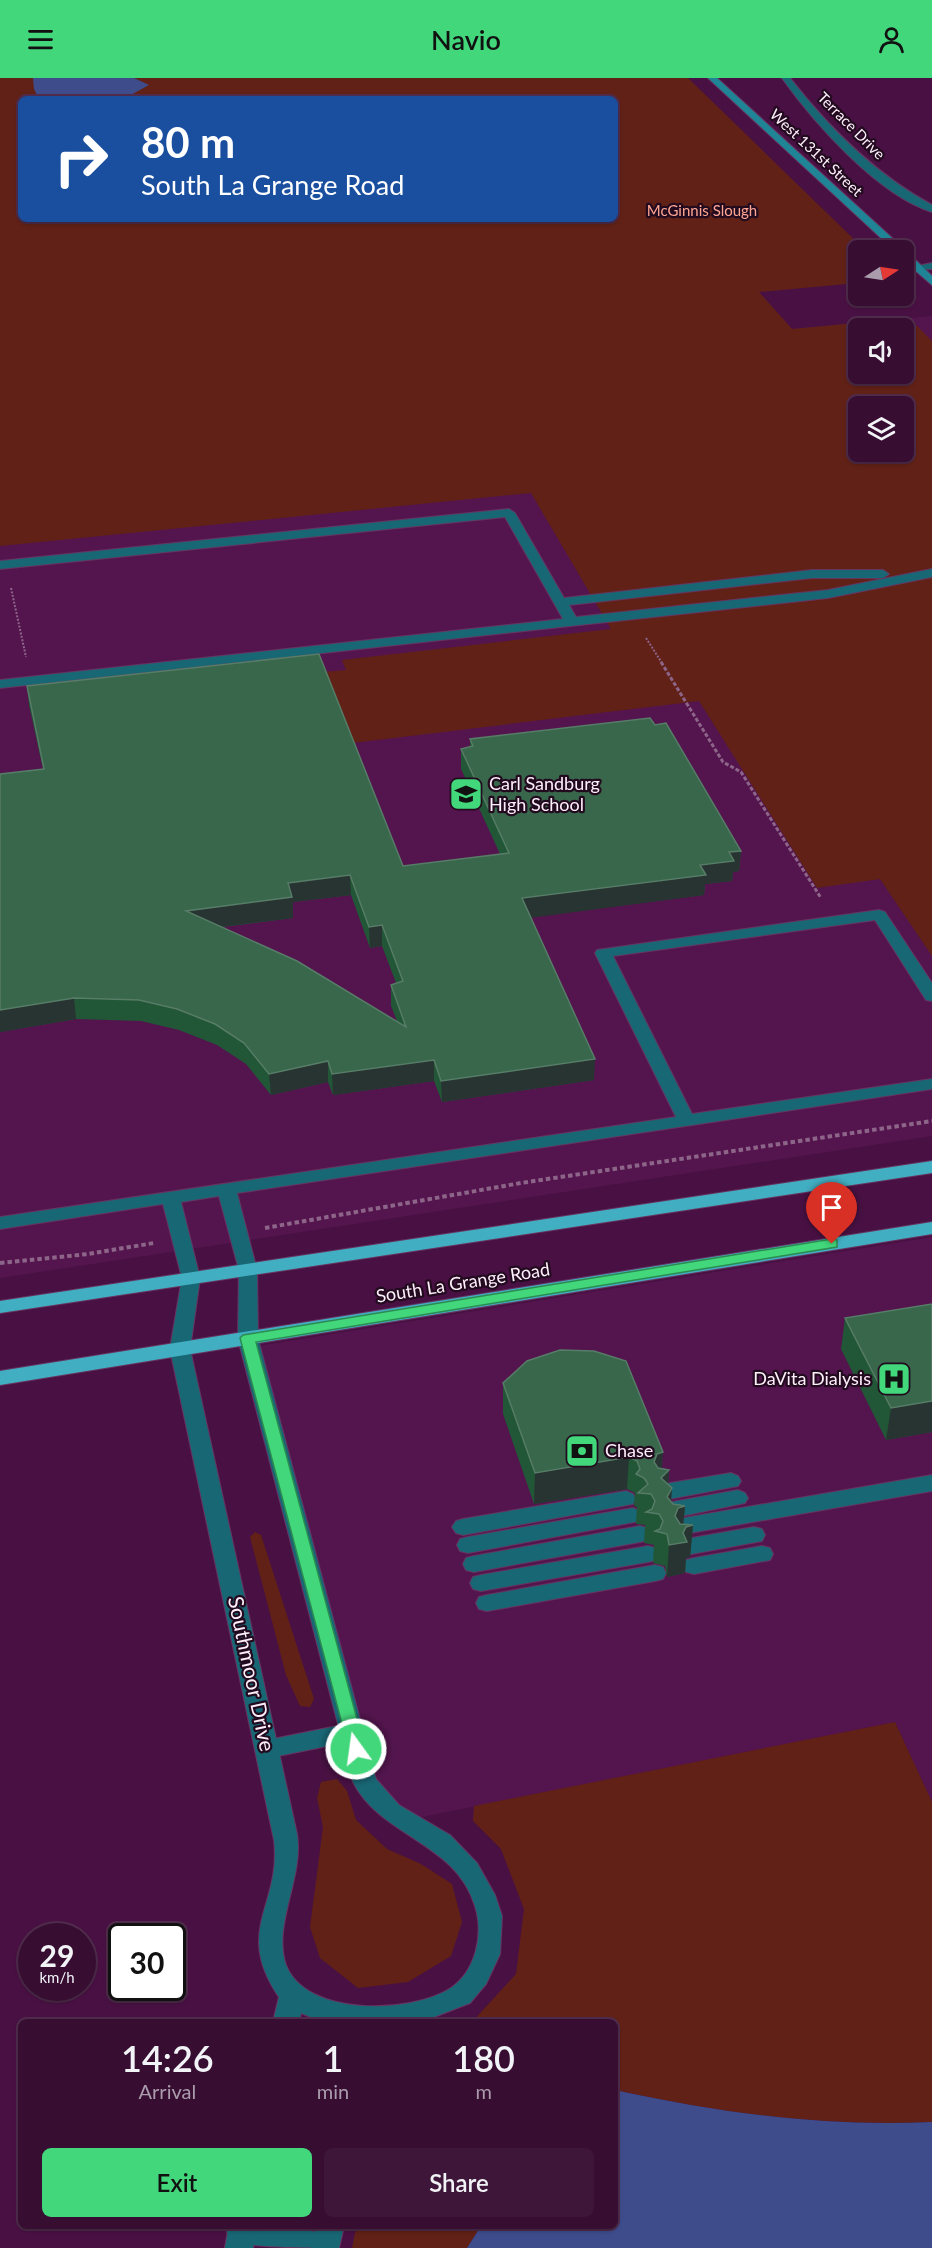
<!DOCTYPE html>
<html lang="en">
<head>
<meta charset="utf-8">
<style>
	body { margin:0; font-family:Lato,sans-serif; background:#3e163a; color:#f1f3f6; height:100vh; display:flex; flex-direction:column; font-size:22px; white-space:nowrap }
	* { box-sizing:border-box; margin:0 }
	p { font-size:20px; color:#aa9cac }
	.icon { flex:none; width:33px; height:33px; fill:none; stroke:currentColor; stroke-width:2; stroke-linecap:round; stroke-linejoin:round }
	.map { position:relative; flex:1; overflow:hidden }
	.drawer { position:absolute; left:18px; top:1941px; width:600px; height:210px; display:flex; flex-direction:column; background:#370d32; border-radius:9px; box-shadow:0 2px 4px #0004,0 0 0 2px #512d4d }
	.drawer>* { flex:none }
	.top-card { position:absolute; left:18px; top:18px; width:600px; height:126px; border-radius:9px; box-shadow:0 2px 4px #0004,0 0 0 2px #512d4d; background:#1a4fa0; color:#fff; overflow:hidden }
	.needle { width:39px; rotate:78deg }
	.buttons { position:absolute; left:848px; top:162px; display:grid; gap:12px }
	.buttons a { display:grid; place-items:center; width:66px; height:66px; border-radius:9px; background:#370d32; box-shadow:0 2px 4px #0004,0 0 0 2px #512d4d; font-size:30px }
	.speed { position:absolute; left:18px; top:1845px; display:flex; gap:12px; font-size:30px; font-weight:700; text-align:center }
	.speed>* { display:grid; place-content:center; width:78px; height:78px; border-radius:50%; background:#370d32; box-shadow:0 2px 4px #0004,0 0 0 2px #512d4d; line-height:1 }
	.speed small { font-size:15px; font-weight:400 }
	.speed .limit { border:3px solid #111; border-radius:9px; background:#fff; color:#111 }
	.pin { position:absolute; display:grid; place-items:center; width:51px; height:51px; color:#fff; margin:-62px -26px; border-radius:50% 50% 50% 0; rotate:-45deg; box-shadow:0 0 6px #0007 }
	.pin .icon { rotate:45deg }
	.me { position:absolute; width:66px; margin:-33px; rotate:346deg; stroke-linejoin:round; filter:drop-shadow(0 0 4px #0008) }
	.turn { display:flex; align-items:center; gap:21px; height:126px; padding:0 24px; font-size:27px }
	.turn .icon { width:78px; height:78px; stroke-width:2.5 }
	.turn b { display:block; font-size:42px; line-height:51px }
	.eta { display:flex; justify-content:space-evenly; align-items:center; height:102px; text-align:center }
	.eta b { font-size:36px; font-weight:600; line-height:42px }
	.cta { display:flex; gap:12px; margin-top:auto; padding:12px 24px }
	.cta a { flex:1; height:69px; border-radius:9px; background:#42d77b; color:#111; font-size:24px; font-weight:600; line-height:69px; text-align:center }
	.cta a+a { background:#3e163a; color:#f1f3f6 }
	header { display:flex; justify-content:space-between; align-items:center; height:78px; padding:0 24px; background:#42d77b; color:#111; font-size:27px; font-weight:600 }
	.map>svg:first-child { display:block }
</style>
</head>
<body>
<header><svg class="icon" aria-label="menu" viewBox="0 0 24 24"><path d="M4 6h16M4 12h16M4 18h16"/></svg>Navio<svg class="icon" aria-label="person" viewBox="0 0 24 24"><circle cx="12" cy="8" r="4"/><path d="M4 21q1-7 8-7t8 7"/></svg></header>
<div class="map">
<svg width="932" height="2170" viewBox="0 0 932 2170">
	<rect width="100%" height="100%" fill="#491143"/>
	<path fill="#54154e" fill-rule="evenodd" d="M759,214L792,251L932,238V1058L0,1200V281ZM858,250H903V296H858ZM858,328H903V374H858Z
		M932,1159V1724L895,1644L416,1740L383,1716L370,1691L258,1268Z"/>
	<path fill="#612116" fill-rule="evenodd" d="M0,0H688L865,172H858V205L759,214L792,251L909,240L932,263V878L880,801L817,810L699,623L352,665L323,594L346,592L342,582L611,551L531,415L0,468ZM21,21H615V141H21ZM858,250H903V296H858ZM858,328H903V374H858Z
		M255,1454L261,1457L314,1621L310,1629L300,1628L286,1597L250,1459Z
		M895,1644L932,1724V2044C824,2049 720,2035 615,2012V1944H472L516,1896L524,1831L501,1771L473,1743L474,1728Z
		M337,1701L347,1713L356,1742L387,1771L421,1786L452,1806L462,1844L451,1878L408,1904L358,1910L320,1880L310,1849L323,1749L317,1720L321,1704Z
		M360,2148H481L467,2170H352L355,2155Z"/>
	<path fill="#3e4c8c" d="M33,0H134L149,7L129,18L39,21L34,11Z
		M615,2012C720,2035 824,2049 932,2044V2170H467L481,2148H615Z"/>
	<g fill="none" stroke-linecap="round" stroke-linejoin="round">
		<g stroke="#663560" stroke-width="2">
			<path id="lane" d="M509,431L515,435L564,520L812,492H883L889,496L883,500H812L569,527L576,539L828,512L932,491V499L828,520L0,610V602L563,541L505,439L0,491V483Z
				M879,832L885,834L932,905V923L926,922L875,842L613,878L692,1036L932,1001V1011L237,1115L257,1192L258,1261L255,1266H241L238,1261L239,1192L219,1118L181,1124L200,1200L190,1271L187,1276H173L170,1271L182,1200L163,1126L0,1151V1139L676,1039L595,875L597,872Z
				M731,1395L738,1398L741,1403L738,1408L664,1422L657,1419L654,1414L657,1409L664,1406Z
				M932,1397V1413L678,1457L671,1455L667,1449L671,1443L678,1441Z
				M738,1412L745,1415L748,1420L745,1425L672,1440L665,1437L661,1432L665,1427L672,1424Z
				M626,1413L633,1416L636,1421L633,1426L463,1457L456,1455L452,1449L456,1443L463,1441Z
				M633,1430L640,1433L644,1438L640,1443L468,1475L460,1473L457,1467L460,1461L468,1459Z
				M640,1448L648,1450L651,1456L648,1462L640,1464L474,1494L466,1492L463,1486L466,1480L474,1478Z
				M754,1449L762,1451L765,1457L762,1463L686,1477L678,1475L675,1469L678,1463L686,1461Z
				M648,1468L656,1470L659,1476L656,1482L648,1484L481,1513L473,1511L470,1505L473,1499L481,1497Z
				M762,1468L770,1470L773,1476L770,1482L694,1496L686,1494L683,1488L686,1482L694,1480Z
				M655,1487L663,1489L666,1495L663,1501L655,1503L487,1533L479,1531L476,1525L479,1519L487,1517Z
				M352,1645L360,1647L363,1654L360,1661L352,1663L268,1680L260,1678L256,1671L260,1664L268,1662Z
				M230,2148C265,2148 302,2147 335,2160L339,2169C317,2170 253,2170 231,2163L227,2154Z"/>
		</g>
		<g stroke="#663560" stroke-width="2">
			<path id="street" d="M782,0H790C830,51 875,96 932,127V134C878,117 814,45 782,0Z
				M932,185V191L917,192L912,189Z
				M248,1254L255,1256L258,1261L376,1701L399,1727L450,1757L477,1785L495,1817L502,1838L500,1876L486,1906L470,1925L421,1944H323L301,1935L299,1944H273L279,1919C233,1851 282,1828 274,1762L170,1271L173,1266H187L190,1271L297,1756C304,1800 272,1847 286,1887C306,1939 411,1936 451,1910C476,1893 484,1856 475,1828C456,1764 381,1759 353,1704L238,1261L241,1256Z
				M229,2148H257L253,2170H225Z
				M316,2148H344L339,2170H311Z"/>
		</g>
		<g stroke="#663560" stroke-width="2">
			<path id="secondary" d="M708,0H717L903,170L932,198V207L903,182V172H894Z"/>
		</g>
		<g stroke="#663560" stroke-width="2">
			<path id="highway" d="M932,1083V1095L0,1235V1223Z
				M932,1144V1156L0,1307V1293Z"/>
		</g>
		<path stroke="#8d6589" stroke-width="2" stroke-dasharray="2 1.5" stroke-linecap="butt" d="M11,510L26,579
			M646,560L662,585"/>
		<path stroke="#8d6589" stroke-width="3" stroke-dasharray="4 2" stroke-linecap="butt" d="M661,584L723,684L741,694L821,820"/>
		<path stroke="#8d6589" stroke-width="4" stroke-dasharray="4.5 3" stroke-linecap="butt" d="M265,1150L521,1105L932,1043
			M0,1185L88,1176L154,1165"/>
		<use href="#lane" fill="#186775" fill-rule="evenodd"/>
		<use href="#street" fill="#186775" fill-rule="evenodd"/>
		<use href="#secondary" fill="#1f8596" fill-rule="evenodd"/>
		<use href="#highway" fill="#42aec2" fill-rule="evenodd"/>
	</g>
	<path fill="#215636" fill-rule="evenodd" d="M27,608L403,788L500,776L461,691V671L470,669V661L741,773L739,793L733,794L732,803L705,806L704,817L531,839L594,1002L442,1024L434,1003L333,1017L328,1004L271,1017L246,986L217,967L179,952L141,943L76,941L0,954V696L43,691L29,627ZM351,817L370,870L382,868L396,905L391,907V928L397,943L222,849L293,840V824Z
		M932,1226V1354L886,1362L841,1271L845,1240Z
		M503,1305L662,1390L669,1392L668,1407L671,1423L673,1426L685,1428L683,1446L693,1447L690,1479L686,1480L685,1495L667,1499L665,1488L653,1485L654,1467L644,1465L645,1447L636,1446L637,1429L634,1428L635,1415L627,1411L534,1426L503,1336Z"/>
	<path fill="#273432" d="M741,773L739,793L733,794L732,803L705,806L704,817L522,841V820L700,787L729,774Z
		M350,797L351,817L293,824V840L188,853L186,833L288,805Z
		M382,847V868L370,870L369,849Z
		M74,920L76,941L0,954V932Z
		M595,981L594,1002L442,1024L441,1003Z
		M434,982V1003L333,1017L332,996Z
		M328,983V1004L271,1017L269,996Z
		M932,1323V1354L886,1362L891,1330Z
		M663,1374L661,1405L654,1384L657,1376Z
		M629,1379L627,1411L534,1426L535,1395Z
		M669,1392L667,1424L661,1400Z
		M672,1410L670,1441L667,1419Z
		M685,1428L682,1460L686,1449L693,1447L690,1479L686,1480L685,1495L667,1499L669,1467L675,1438L678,1430Z"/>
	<path fill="#38674b" stroke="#577c67" stroke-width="1.5" fill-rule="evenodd" d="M319,576L403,788L509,775L461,671L473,668L470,661L650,640L655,647L666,645L741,773L729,774L734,783L700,787L706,797L522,820L595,981L441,1003L434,982L332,996L328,983L269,996L244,965L215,946L177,931L139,922L74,920L0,932V696L44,691L27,608ZM350,797L369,849L382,847L403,903L391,907L406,949L297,883L186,833L292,819L288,805Z
		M932,1226V1323L891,1330L845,1240Z
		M560,1272L594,1273L626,1283L663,1374L657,1376L654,1384L658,1390L669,1392L661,1400L672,1410L667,1419L673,1426L685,1428L678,1430L675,1438L680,1446L693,1447L686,1449L683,1455L687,1464L669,1467L667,1456L655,1453L660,1451L663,1443L659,1436L646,1434L652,1431L655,1423L651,1416L638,1415L648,1406L644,1400L636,1396L640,1391L637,1383L629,1379L535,1395L503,1305L527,1283Z"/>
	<path fill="#42d77b" stroke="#2b8c50" stroke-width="1.5" d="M832,1161L837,1162V1169L256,1264L365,1671L363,1676H350L240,1260L243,1257Z"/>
	<defs>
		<g id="school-square" transform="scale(1.725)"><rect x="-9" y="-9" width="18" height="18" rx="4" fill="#42d77b" stroke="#220a1f"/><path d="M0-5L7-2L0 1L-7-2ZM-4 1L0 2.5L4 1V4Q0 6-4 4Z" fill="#111"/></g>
		<g id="hospital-square" transform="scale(1.725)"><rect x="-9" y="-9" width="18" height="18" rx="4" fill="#42d77b" stroke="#220a1f"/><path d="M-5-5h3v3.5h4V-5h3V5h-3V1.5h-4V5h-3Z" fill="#111"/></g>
		<g id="bank-square" transform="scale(1.725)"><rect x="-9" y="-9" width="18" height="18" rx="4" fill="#42d77b" stroke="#220a1f"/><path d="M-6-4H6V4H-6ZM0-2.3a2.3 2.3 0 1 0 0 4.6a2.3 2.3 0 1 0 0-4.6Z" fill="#111"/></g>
	</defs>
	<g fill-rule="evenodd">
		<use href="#school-square" x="466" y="716"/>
		<use href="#hospital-square" x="894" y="1301"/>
		<use href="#bank-square" x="582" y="1373"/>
	</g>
	<g text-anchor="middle" stroke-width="4.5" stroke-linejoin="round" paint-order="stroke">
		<g font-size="15" fill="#feeffb" stroke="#220a1f">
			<text transform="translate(851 48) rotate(45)" y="5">Terrace Drive</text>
			<text transform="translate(816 75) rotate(43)" y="5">West 131st Street</text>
		</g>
		<g font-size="15" fill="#ffa693" stroke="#220a1f">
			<text x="702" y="138">McGinnis Slough</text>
		</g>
		<g font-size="18" fill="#feeffb" stroke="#220a1f" text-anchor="start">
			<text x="489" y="712">Carl Sandburg<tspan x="489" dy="21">High School</tspan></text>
			<text x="871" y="1307" text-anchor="end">DaVita Dialysis</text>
			<text x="605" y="1379">Chase</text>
		</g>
		<g font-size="18" fill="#feeffb" stroke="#220a1f">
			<text transform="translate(463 1205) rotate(-9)" y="6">South La Grange Road</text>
		</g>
		<g font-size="21" fill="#feeffb" stroke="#220a1f">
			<text transform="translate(251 1596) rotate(78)" y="7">Southmoor Drive</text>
		</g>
	</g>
</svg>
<div class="buttons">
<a><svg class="needle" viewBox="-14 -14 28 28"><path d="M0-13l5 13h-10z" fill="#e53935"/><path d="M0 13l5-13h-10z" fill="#aa9cac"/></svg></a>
<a><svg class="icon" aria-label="sound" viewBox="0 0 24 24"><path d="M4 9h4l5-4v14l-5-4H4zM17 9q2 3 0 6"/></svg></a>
<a><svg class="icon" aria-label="layers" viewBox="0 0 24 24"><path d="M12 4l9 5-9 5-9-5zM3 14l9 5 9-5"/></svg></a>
</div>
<div class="speed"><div>29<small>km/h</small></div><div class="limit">30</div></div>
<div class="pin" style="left:832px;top:1166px;background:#d93025"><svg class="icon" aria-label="arrive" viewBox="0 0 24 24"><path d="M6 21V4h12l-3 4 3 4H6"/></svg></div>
<svg class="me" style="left:356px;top:1671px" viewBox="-20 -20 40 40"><circle r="17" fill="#42d77b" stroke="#fff" stroke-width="3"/><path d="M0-11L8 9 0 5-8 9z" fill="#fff"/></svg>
<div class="top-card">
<div class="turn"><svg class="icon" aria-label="right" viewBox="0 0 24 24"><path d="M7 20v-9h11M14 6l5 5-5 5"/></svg><div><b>80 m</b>South La Grange Road</div></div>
</div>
<section class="drawer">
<div class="eta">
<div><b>14:26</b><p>Arrival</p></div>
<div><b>1</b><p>min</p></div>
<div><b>180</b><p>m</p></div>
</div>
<div class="cta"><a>Exit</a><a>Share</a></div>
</section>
</div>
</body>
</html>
